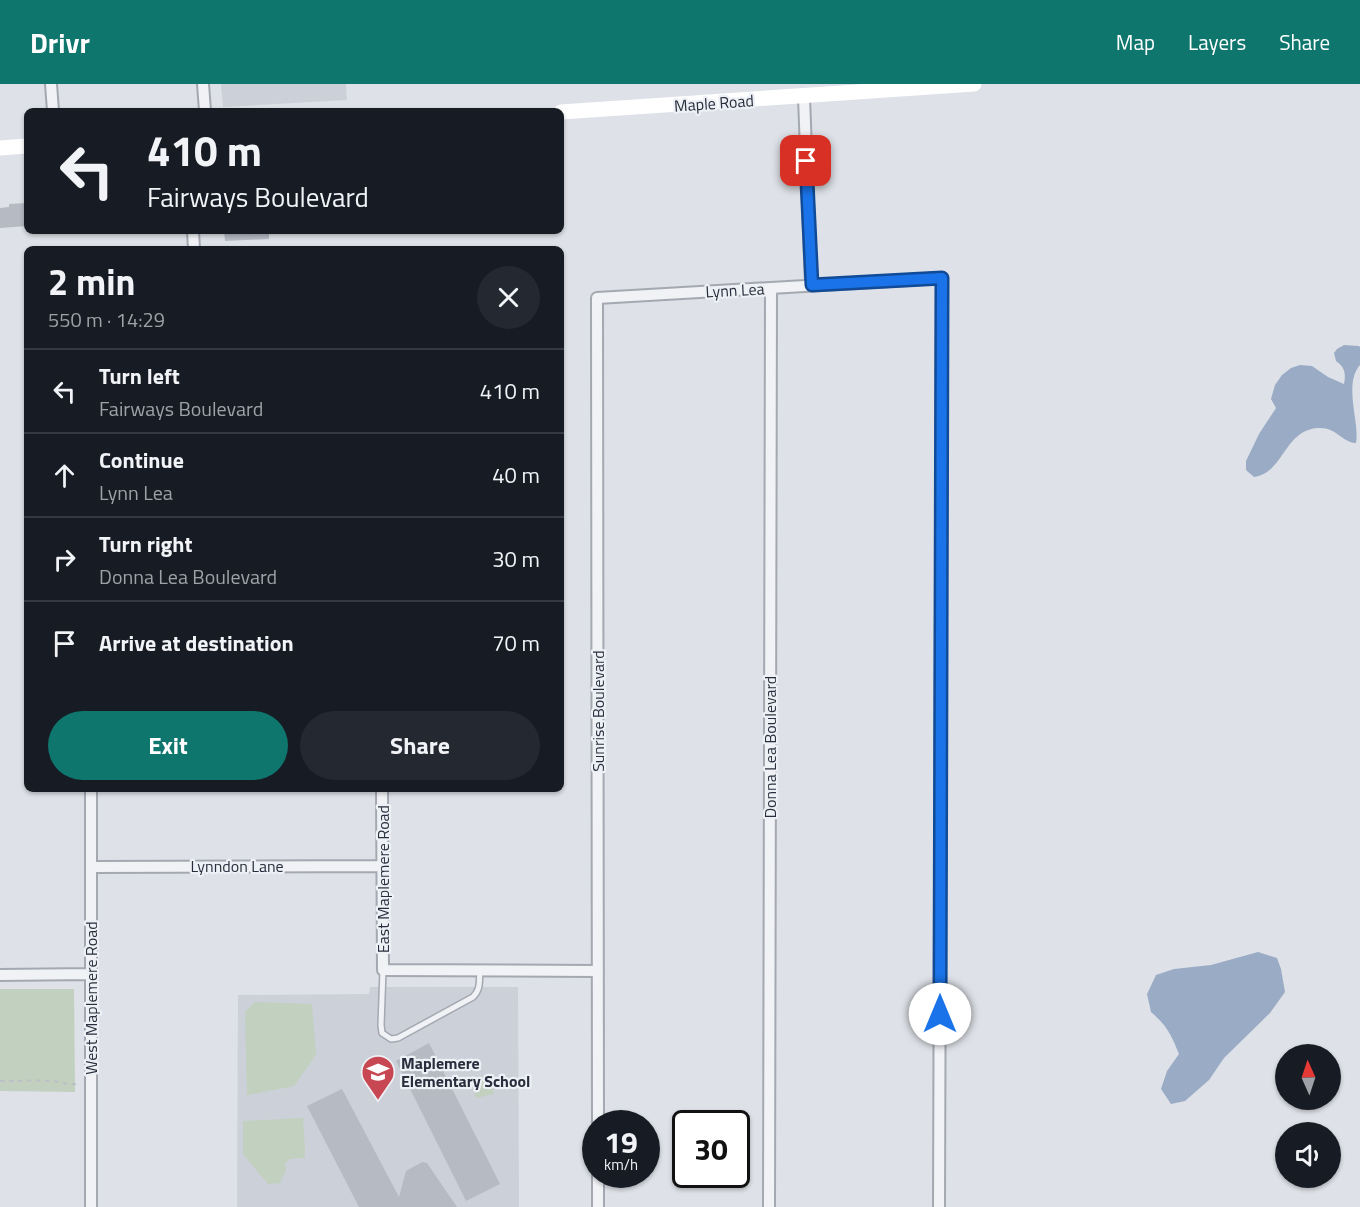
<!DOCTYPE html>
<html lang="en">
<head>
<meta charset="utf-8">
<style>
	body { margin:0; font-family:"Titillium Web",sans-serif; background:#242831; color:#f1f3f6; height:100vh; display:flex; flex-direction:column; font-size:22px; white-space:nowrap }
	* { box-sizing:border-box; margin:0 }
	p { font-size:20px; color:#9ea1a6 }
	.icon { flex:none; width:33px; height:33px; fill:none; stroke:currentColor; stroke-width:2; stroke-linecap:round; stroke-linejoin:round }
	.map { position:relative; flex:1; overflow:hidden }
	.sheet { position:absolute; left:24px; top:162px; width:540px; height:546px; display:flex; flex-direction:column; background:#171b24; border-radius:9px; box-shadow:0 2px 4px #0004 }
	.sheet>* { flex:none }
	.guide { position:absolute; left:24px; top:24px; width:540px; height:126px; border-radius:9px; box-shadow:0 2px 4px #0004; background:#171b24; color:#f1f3f6; overflow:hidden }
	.needle { width:39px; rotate:357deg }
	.fabs { position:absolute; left:1275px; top:960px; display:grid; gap:12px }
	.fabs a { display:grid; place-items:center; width:66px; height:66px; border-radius:50%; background:#171b24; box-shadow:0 2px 4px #0004; font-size:30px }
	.speed { position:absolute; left:582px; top:1026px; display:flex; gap:12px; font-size:30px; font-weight:700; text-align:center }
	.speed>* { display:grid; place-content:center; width:78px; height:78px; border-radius:50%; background:#171b24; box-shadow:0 2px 4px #0004; line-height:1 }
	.speed small { font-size:15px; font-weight:400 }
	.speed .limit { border:3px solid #111; border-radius:9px; background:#fff; color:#111 }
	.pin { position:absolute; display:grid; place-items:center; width:51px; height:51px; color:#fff; margin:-26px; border-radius:12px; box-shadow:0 3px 9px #0006 }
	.me { position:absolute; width:66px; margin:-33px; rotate:0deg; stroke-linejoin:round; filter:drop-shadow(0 0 4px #0008) }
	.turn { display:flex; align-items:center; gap:21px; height:126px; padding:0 24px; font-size:27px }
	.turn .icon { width:78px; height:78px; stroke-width:2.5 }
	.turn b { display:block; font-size:42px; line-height:51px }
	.round { display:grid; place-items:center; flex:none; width:63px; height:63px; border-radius:32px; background:#242831 }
	.summary { display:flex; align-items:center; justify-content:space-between; height:102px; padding:0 24px }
	h1 { font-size:36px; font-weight:700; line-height:45px }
	.button { display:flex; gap:12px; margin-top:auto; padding:12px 24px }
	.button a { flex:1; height:69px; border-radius:36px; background:#0f766e; color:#fff; font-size:24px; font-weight:700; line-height:69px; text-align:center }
	.button a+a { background:#242831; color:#f1f3f6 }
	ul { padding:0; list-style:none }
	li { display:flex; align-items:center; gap:18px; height:84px; padding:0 24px; border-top:2px solid #363941 }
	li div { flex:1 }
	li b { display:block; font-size:22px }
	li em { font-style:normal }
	header { display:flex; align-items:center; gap:36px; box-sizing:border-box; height:84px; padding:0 30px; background:#0f766e; color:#fff }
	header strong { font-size:28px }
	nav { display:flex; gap:33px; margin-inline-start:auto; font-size:21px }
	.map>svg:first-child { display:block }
</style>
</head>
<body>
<header>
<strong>Drivr</strong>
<nav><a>Map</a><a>Layers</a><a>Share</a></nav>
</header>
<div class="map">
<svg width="1360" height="1123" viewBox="0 0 1360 1123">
	<rect width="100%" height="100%" fill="#dee1e7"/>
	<path fill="#ccd0d9" d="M221,0H346L347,16L223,23Z
		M370,903H518L519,1123H237L238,911L369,910Z"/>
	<path fill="#c2d0bf" d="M0,905H74L75,1008L0,1007Z
		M255,918L312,920L316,971L294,1002L247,1011L245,928Z
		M490,991L494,1010L476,1014L471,994Z
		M303,1034L305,1067V1074L290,1075L285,1080L286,1086L280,1099L268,1100L243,1070V1037Z"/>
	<path fill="#9aacc5" d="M1344,261L1359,262L1360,263V281C1343,300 1360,339 1356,359C1341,358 1337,343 1318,344C1284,346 1284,389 1254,393L1246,386V377L1259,350L1276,324L1271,315L1275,301L1282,291L1291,284L1300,281L1312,282L1328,293L1344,300C1346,290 1345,283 1336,277L1334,269L1337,265Z
		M1258,868L1277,874L1281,885L1285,908L1270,929L1224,974L1209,996L1185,1017L1171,1020L1161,1005L1167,987L1179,970C1171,950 1167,942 1151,928L1147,910L1156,891L1174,885L1211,881Z"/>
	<path fill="#b5bac3" d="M27,119V142L0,144V124L9,123V120Z
		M224,147H269V155L225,157Z
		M429,959L500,1100L466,1117L396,977Z
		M342,1005L399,1113L406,1087L422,1078L427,1079L457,1123H359L307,1022Z"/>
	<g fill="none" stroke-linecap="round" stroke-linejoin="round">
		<g stroke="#a4a8b1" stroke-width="8">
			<path id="lane" d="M383,886L381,941L382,949L391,955L398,954L473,913C481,905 479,897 480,886"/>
		</g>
		<g stroke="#a4a8b1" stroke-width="14">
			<path id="street" d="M51,0L53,27
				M203,0L205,27
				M804,13L811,201
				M193,147L194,165
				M382,705L383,886L598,887
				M91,783L383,782
				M0,891L91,890
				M598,1040L597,214L942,194L939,1123
				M598,1090V1123
				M91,1123V705
				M769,1123L771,204"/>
		</g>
		<path stroke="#bcbfc5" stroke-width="2" stroke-dasharray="4.5 4.5" stroke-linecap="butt" d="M0,997C18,997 35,996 53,997C61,998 68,1001 76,1000"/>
		<use href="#lane" stroke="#f0f2f5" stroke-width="5"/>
		<use href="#street" stroke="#f0f2f5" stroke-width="10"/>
		<path stroke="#fff" stroke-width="15" d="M561,28L974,0
			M0,64L27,62"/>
	</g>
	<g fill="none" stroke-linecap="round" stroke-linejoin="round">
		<g stroke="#114b97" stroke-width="15">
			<path id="route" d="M806,77L812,201L942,194L940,930"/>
		</g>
		<use href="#route" stroke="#1a73e8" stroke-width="10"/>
	</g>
	<defs>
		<g id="school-pin" transform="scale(1.725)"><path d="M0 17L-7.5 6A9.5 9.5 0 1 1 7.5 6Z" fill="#c74852" stroke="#edf0f4"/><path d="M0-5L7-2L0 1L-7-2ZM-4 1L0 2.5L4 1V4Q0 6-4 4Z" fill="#fff"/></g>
	</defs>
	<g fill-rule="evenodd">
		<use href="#school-pin" x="378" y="988"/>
	</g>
	<g text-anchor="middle" stroke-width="4.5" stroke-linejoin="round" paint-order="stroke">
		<g font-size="16" fill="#282e3d" stroke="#edf0f4">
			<text transform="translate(714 19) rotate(-4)" y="6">Maple Road</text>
			<text transform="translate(735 206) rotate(-3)" y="6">Lynn Lea</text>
			<text transform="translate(598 627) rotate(-90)" y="6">Sunrise Boulevard</text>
			<text transform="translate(770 663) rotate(-90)" y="6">Donna Lea Boulevard</text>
			<text x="237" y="788">Lynndon Lane</text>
			<text transform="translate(383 795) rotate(-90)" y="6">East Maplemere Road</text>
			<text transform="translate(91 914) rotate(-90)" y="6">West Maplemere Road</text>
		</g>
		<g font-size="16" font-weight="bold" fill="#282e3d" stroke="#edf0f4" text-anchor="start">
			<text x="401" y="985">Maplemere<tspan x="401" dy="18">Elementary School</tspan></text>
		</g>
	</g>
</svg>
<div class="fabs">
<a><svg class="needle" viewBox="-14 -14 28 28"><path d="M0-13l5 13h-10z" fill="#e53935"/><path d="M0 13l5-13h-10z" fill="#9ea1a6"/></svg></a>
<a><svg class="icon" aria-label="sound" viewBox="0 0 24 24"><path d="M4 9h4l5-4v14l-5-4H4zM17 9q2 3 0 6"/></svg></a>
</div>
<div class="speed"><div>19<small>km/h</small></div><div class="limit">30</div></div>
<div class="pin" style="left:806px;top:77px;background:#d93025"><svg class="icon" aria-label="arrive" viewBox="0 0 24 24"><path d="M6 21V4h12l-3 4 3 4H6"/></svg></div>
<svg class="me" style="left:940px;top:930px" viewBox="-20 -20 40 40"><circle r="19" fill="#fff"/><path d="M0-13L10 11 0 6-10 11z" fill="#1a73e8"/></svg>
<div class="guide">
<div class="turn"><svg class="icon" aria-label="left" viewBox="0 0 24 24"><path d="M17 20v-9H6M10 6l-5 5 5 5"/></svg><div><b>410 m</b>Fairways Boulevard</div></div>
</div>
<section class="sheet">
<div class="summary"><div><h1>2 min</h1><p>550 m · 14:29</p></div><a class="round"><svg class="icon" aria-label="close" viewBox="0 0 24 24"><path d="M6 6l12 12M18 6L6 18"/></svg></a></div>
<ul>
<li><svg class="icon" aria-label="left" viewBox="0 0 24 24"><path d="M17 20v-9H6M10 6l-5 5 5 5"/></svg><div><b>Turn left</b><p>Fairways Boulevard</p></div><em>410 m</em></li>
<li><svg class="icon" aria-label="ahead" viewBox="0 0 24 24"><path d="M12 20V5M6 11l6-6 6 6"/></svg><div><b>Continue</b><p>Lynn Lea</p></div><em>40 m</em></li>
<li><svg class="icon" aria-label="right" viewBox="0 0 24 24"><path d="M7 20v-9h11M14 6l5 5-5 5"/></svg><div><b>Turn right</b><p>Donna Lea Boulevard</p></div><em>30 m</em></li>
<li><svg class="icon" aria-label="arrive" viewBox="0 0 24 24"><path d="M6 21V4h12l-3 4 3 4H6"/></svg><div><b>Arrive at destination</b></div><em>70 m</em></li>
</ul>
<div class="button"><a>Exit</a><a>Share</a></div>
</section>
</div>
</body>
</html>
